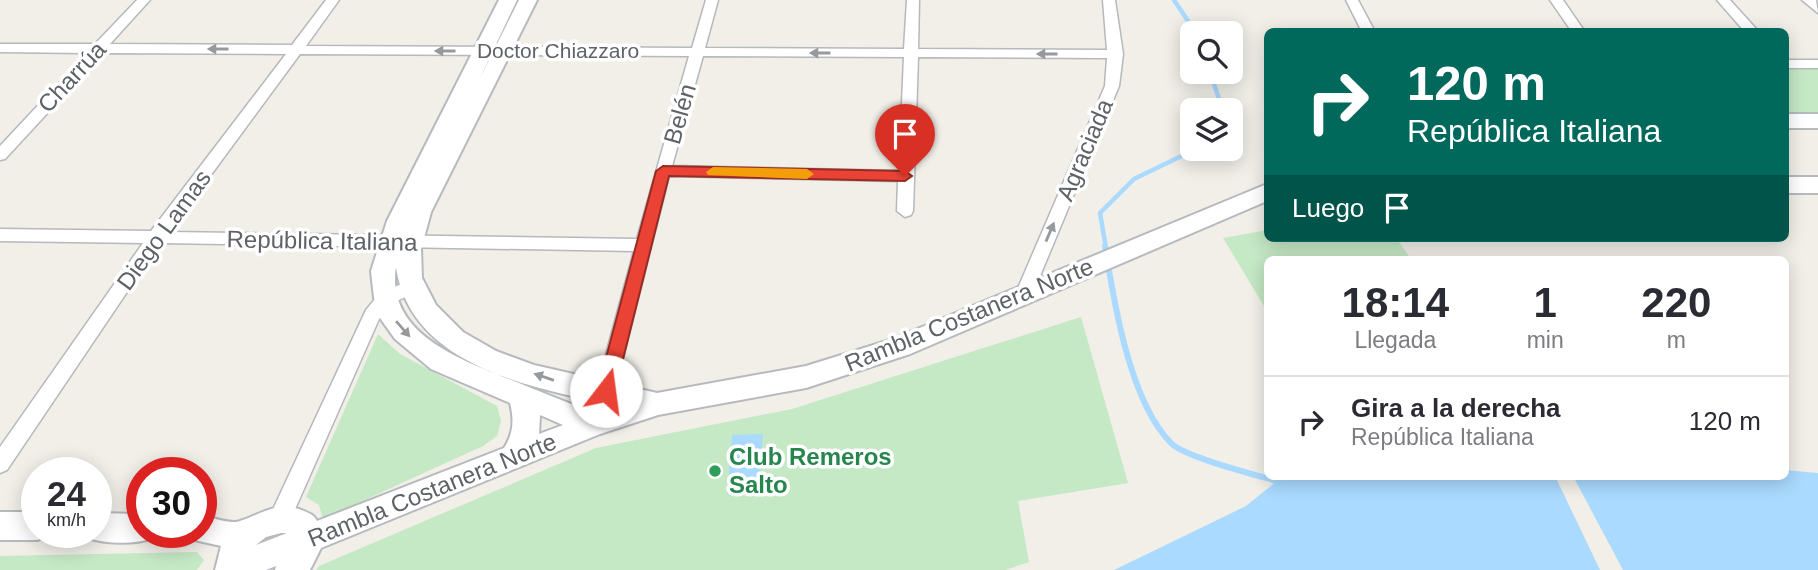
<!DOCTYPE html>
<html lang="es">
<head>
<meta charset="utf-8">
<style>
	body { margin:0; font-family:Arial,sans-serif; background:#f2f2f3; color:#2b2b33; height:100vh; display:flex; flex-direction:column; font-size:26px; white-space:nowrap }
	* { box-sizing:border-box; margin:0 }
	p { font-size:23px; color:#7c7c81 }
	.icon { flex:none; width:38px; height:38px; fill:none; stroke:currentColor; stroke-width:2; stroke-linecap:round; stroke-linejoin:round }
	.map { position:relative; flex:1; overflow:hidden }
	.details { position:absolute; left:1264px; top:256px; width:525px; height:224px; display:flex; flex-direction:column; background:#fff; border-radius:10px; box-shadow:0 4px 18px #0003 }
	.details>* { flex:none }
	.banner { position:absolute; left:1264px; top:28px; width:525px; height:214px; border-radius:10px; box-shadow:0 4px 18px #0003; background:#00695c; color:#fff; overflow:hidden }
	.buttons { position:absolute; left:1180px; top:21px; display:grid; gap:14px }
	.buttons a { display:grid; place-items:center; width:63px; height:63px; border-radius:10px; background:#fff; box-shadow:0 4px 18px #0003; font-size:35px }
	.speed { position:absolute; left:21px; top:457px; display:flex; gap:14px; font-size:35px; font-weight:700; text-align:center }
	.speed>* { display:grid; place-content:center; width:91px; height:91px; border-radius:50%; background:#fff; box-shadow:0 4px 18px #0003; line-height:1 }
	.speed small { font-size:18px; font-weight:400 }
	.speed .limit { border:10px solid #d22; background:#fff; color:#111 }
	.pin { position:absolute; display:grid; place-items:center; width:60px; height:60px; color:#fff; margin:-72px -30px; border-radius:50% 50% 50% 0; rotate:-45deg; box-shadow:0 0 7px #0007 }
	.pin .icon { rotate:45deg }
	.me { position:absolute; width:77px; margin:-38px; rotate:15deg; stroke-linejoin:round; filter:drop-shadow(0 0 5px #0008) }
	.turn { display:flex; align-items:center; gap:24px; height:147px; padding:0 28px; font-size:32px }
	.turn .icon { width:91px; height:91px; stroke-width:2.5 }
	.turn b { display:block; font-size:49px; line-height:60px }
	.then { display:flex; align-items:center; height:66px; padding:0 28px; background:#0003; gap:14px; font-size:26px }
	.eta { display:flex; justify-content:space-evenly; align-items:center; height:119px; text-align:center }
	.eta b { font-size:42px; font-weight:600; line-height:49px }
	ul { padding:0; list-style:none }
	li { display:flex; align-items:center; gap:21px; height:91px; padding:0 28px; border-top:2px solid #e1e1e2 }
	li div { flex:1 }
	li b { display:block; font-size:26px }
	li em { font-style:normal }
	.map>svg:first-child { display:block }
</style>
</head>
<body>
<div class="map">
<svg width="1818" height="570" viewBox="0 0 1818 570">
	<rect width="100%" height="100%" fill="#f1efe8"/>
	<path fill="#c5e8c5" d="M1785,68L1818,69V114H1785Z
		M1267,230V238H1396L1411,259H1267V311L1223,238Z
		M1081,317L1128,483L1018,501L1029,562L1005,570H316L319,566L596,448L792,409Z
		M378,334L400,354L497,406L501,421L497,436L483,446L323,519L319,505L306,497Z
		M197,552L204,560L197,570H0V556Z"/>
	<path fill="#aadaff" d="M763,434L759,493L727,494L732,435Z
		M1785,470L1818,473V570H1623L1573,476H1785Z
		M1283,476H1555L1600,570H1114L1246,506Z"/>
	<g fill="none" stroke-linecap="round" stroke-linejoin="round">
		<path stroke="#aadaff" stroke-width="4.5" d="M1174,0L1196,33
			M1210,72L1221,105L1218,110
			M1106,248L1100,213L1134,179L1196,149"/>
		<path stroke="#aadaff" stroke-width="6" d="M1105,246C1114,303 1130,402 1171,443C1184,457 1256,475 1277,481L1280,485"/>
		<g stroke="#b5b8bc" stroke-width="3">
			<path id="street" d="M137,0H150L110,44L292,45L326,0H339L306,46L692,48L706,0H718L705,48L904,49L907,0H919L918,49L1107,50L1103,0H1115L1123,54L1119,86L1030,300H1018L1015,295L1105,86L1107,58L918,57L913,211L911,215L905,217L897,211L898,181L669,176L613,397L606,399L599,397L596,391L634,251L160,243L7,470L0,473V447L143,243L0,241V229L151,231L286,54L103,53L5,159L0,160V146L87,53L0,52V44H95ZM300,54L689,56L637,239L169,232ZM703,56L904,57L899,171L672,166Z
				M1346,0H1358L1375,32H1362Z
				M1550,0H1563L1585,32H1572Z
				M1717,0H1730L1759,32H1745Z
				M1802,0H1816L1818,13Z
				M1785,60H1818V68H1785Z
				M411,280L417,282L420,287L417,292L392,303L379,319L288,525L280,528L272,525L269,518L366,310L380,293Z"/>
		</g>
		<g stroke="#b6babf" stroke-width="4">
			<path id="secondary" d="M499,0H517L479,80L519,0H537L431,212L421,249L422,278L436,305L463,332L496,351L534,365L657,393L806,366L893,339L1267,184V201L910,354L806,388L658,415L600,434L321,548L310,570H275L276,566L266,570H215L221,546L190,539L187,532H201V515C211,517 231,525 240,521C264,513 278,500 304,511C311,514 314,515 317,521L504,448C514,433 514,419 510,403L431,369L395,339L380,318L374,298L371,271L387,221ZM396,267C411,368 536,388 617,406L594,413C567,402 540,392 514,381C465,361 385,335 396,267ZM540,415L563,425L539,434ZM281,533H287L256,545L266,537Z
				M1785,114H1818V128H1785Z
				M1785,177H1818V193H1785Z
				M0,512H37V532H49L48,536L37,540H0Z
				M96,513L142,514V532H155L153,538C134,545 104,544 85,537L83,532H96Z"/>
		</g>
		<use href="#street" fill="#fff" fill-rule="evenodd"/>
		<use href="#secondary" fill="#fff" fill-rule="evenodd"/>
	</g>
	<defs><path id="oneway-solid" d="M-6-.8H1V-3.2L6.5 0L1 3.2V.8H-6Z" transform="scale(1.75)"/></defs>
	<g fill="#979a9d">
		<use href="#oneway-solid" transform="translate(218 49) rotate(-180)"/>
		<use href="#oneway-solid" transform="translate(445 51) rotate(-180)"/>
		<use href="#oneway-solid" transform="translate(820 53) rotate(-180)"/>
		<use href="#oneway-solid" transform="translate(1047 54) rotate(-180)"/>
		<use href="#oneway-solid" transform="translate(1050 232) rotate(-67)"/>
		<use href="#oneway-solid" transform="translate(403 329) rotate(49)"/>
		<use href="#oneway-solid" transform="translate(544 377) rotate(-161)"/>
	</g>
	<path fill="#ea4335" stroke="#982c22" stroke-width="2" d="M663,166L905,171L912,176L905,181L669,176L615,391L612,396H600L597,391L656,171Z"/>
	<path fill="#f59e0b" d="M713,167L807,169L814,174L807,179L708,175L706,172Z"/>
	<circle fill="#2e9e5b" stroke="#fff" stroke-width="2.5" cx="715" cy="471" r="7"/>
	<g text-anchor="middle" stroke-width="7" stroke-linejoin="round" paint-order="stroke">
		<g font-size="21" fill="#5f6368" stroke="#fff">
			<text x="558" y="58">Doctor Chiazzaro</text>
		</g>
		<g font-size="24" fill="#5f6368" stroke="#fff">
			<text transform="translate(72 77) rotate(-47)" y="8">Charrúa</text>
			<text transform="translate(680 114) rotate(-74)" y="8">Belén</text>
			<text transform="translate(1085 150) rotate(-67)" y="8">Agraciada</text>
			<text transform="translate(164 230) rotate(-54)" y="8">Diego Lamas</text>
			<text transform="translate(322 241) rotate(1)" y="8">República Italiana</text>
			<text transform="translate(969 315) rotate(-22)" y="8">Rambla Costanera Norte</text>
			<text transform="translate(432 490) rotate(-22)" y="8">Rambla Costanera Norte</text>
		</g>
		<g font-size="24" font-weight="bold" fill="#27864d" stroke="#fff" text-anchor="start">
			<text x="729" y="465">Club Remeros<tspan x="729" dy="28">Salto</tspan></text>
		</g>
	</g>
</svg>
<div class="buttons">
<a><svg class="icon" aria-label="search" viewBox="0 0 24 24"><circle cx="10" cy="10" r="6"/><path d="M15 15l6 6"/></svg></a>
<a><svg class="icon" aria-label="layers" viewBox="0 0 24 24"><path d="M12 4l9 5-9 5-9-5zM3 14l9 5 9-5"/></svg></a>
</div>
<div class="speed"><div>24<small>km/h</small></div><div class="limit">30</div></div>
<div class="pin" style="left:905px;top:176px;background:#d93025"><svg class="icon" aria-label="arrive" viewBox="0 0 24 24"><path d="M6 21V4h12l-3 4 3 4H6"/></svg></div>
<svg class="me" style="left:606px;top:391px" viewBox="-20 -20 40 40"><circle r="19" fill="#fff"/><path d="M0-13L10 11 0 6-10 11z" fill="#ea4335"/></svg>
<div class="banner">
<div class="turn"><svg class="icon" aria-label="right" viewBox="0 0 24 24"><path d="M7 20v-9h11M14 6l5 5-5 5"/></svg><div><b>120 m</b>República Italiana</div></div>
<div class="then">Luego<svg class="icon" aria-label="arrive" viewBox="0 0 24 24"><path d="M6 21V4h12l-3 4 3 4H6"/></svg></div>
</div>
<section class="details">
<div class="eta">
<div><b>18:14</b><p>Llegada</p></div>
<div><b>1</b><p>min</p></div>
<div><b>220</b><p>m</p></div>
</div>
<ul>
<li><svg class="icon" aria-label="right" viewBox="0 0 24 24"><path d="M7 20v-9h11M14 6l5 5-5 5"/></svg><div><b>Gira a la derecha</b><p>República Italiana</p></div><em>120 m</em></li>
</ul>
</section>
</div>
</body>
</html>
